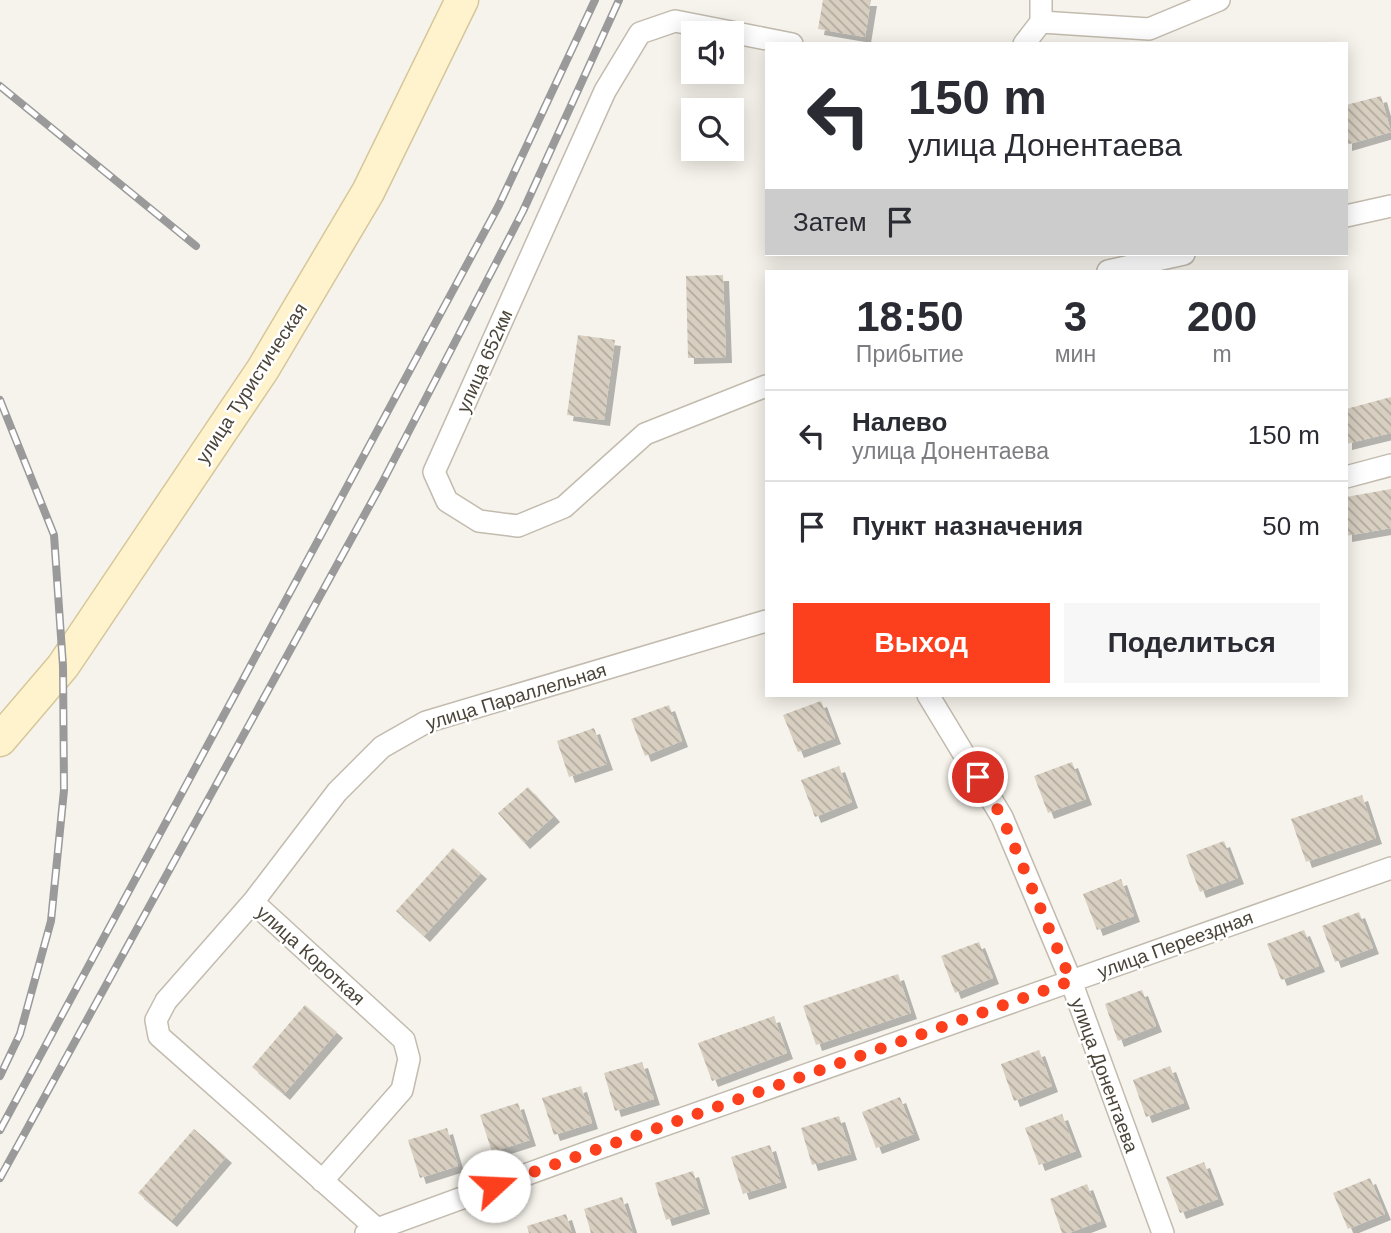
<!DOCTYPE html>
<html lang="ru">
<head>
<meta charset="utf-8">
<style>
	body { margin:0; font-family:Helvetica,sans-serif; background:#f7f7f7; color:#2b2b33; height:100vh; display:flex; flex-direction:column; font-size:26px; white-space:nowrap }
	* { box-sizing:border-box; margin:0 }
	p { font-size:23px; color:#7c7c81 }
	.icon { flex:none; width:38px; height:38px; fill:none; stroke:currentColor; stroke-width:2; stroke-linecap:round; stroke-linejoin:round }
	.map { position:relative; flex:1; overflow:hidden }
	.sheet { position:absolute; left:765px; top:270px; width:583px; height:427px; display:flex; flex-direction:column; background:#fff; border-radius:0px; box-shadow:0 4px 18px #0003 }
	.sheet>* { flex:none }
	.guide { position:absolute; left:765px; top:42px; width:583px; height:214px; border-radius:0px; box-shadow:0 4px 18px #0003; background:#fff; color:#2b2b33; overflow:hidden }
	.buttons { position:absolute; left:681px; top:21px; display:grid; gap:14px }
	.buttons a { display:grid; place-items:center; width:63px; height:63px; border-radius:0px; background:#fff; box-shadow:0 4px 18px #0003; font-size:35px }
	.pin { position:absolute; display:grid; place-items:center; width:60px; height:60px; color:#fff; margin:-30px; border:4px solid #fff; border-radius:50%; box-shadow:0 2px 7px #0007 }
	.me { position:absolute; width:77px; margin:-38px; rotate:70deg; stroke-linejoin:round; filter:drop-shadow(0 0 5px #0008) }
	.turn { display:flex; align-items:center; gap:24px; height:147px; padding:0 28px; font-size:32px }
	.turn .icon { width:91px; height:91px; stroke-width:2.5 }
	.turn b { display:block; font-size:49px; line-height:60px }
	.then { display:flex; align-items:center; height:66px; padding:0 28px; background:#0003; gap:14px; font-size:26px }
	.eta { display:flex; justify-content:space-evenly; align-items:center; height:119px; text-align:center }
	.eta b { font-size:42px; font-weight:700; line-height:49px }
	.cta { display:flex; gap:14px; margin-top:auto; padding:14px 28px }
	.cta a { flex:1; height:80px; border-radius:0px; background:#fc3f1d; color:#fff; font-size:28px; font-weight:700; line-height:80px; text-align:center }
	.cta a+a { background:#f7f7f7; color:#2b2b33 }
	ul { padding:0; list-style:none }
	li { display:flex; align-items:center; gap:21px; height:91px; padding:0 28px; border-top:2px solid #e1e1e2 }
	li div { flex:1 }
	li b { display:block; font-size:26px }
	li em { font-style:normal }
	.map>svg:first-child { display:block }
</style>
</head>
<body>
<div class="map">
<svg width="1391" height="1233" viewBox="0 0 1391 1233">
	<defs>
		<pattern id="building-back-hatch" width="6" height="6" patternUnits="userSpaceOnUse" patternTransform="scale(1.75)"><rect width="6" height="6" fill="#d8cfc1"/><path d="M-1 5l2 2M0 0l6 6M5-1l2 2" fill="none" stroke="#b1aa9e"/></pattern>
		<filter id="shadow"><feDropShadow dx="6" dy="6" stdDeviation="0" flood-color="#0004"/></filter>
	</defs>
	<rect width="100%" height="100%" fill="#f6f3ec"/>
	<path fill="url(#building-back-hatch)" filter="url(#shadow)" d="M823,0H871L865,37L818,29Z
		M1381,96L1391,132L1346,145V105Z
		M723,275L726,357L688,358L686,276Z
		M578,335L615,340L604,420L567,415Z
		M1391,397V433L1346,444V409Z
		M1391,489V528L1346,536V497Z
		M821,701L835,738L798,752L783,715Z
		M669,705L682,741L645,756L631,719Z
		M594,728L607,764L569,777L557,741Z
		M1072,762L1086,799L1048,813L1034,776Z
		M839,766L852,802L815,817L801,780Z
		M528,787L554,816L524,843L498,813Z
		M1362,795L1376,838L1306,862L1291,819Z
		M1224,841L1238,878L1200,892L1186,855Z
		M453,848L481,873L424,936L396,911Z
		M1121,879L1134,916L1097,930L1083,894Z
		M1359,912L1373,948L1335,962L1322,926Z
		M1304,930L1319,966L1281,980L1267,944Z
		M979,942L993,978L955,993L941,956Z
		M898,974L911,1013L816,1045L803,1006Z
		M1142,990L1156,1026L1118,1041L1105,1004Z
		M305,1005L337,1032L284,1094L252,1067Z
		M774,1016L787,1053L712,1081L698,1043Z
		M1039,1050L1052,1086L1014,1101L1001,1064Z
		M642,1062L654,1099L615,1111L604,1073Z
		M1170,1066L1184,1103L1146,1117L1133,1080Z
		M581,1086L592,1123L554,1135L542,1098Z
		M900,1097L914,1134L876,1148L862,1112Z
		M518,1103L530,1140L492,1152L480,1115Z
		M1062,1114L1076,1151L1039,1165L1025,1128Z
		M839,1116L851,1154L812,1165L801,1128Z
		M447,1128L458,1166L420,1178L408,1140Z
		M194,1129L226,1157L171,1221L138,1193Z
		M770,1145L781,1182L743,1194L731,1157Z
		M1204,1162L1218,1199L1180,1213L1166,1177Z
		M693,1171L704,1208L666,1220L655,1183Z
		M1370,1178L1385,1214L1348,1229L1333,1193Z
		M1087,1184L1101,1221L1069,1233H1062L1050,1199Z
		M622,1197L633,1233H591L584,1209Z
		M566,1214L572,1233H529L527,1226Z"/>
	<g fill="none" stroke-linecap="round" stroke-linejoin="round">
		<g stroke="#c2bbae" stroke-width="24">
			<path id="street" d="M1041,0V22L1149,29L1219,0
				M1024,44L1041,22
				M1346,216L1391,206
				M1108,271L1184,254
				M766,386L645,434L564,507L518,526L479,521L447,501L434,472L605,91L640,33L675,21L792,44
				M1346,477L1391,465
				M928,695L1002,817L1071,981L1163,1233
				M253,902L337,792L382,747L426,722L766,621
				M322,1181L402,1090L409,1059L404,1040L253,902L166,1001L156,1020L159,1036L376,1228
				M366,1233L588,1152L1391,868"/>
		</g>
		<g stroke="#d6c79b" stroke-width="35">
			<path id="secondary" d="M0,740L63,666L263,369L368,192L462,0"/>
		</g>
		<use href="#street" stroke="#fff" stroke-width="21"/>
		<use href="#secondary" stroke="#fff3cd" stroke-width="32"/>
		<g stroke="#9a9a9a" stroke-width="8">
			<path id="rail" d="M0,86L196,246
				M0,400L54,535L63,666L64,790L51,921L20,1034L0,1076
				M0,1130L499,205L595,0
				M0,1178L382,483L523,211L619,0"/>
		</g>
		<use href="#rail" stroke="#fff" stroke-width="5" stroke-dasharray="16" stroke-linecap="butt"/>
	</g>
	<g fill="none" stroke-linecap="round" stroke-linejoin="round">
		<path stroke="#fc3f1d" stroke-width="12" stroke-dasharray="0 21.6" d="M494,1186L1071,981L1002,817L978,777"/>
	</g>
	<g text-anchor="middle" stroke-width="5" stroke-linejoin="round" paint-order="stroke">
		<g font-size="19" fill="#4b4439" stroke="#fff">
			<text transform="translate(484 361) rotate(-66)" y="7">улица 652км</text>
			<text transform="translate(251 383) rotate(-57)" y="7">улица Туристическая</text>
			<text transform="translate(516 696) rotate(-17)" y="7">улица Параллельная</text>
			<text transform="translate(1175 944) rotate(-20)" y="7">улица Переездная</text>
			<text transform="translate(311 955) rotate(42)" y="7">улица Короткая</text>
			<text transform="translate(1105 1075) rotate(70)" y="7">улица Донентаева</text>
		</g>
	</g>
</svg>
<div class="buttons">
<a><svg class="icon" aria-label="sound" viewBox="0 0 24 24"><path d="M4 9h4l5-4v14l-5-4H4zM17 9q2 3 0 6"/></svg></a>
<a><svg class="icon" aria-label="search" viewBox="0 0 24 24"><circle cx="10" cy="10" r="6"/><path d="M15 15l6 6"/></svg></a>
</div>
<div class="pin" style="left:978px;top:777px;background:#d93025"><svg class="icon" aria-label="arrive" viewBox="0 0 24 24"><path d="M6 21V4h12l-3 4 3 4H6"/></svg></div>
<svg class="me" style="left:494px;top:1186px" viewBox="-20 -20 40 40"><circle r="19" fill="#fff"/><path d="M0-13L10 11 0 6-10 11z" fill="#fc3f1d"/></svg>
<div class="guide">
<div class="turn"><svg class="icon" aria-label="left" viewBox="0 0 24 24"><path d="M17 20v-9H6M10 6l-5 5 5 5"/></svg><div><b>150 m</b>улица Донентаева</div></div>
<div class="then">Затем<svg class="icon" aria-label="arrive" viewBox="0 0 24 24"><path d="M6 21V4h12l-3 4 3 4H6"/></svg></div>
</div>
<section class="sheet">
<div class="eta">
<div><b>18:50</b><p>Прибытие</p></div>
<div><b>3</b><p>мин</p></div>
<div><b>200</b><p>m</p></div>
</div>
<ul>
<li><svg class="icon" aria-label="left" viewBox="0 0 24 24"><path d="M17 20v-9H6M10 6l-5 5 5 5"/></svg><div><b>Налево</b><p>улица Донентаева</p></div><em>150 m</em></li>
<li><svg class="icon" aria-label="arrive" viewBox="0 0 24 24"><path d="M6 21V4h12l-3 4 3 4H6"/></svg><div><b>Пункт назначения</b></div><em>50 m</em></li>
</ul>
<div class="cta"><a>Выход</a><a>Поделиться</a></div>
</section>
</div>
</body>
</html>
